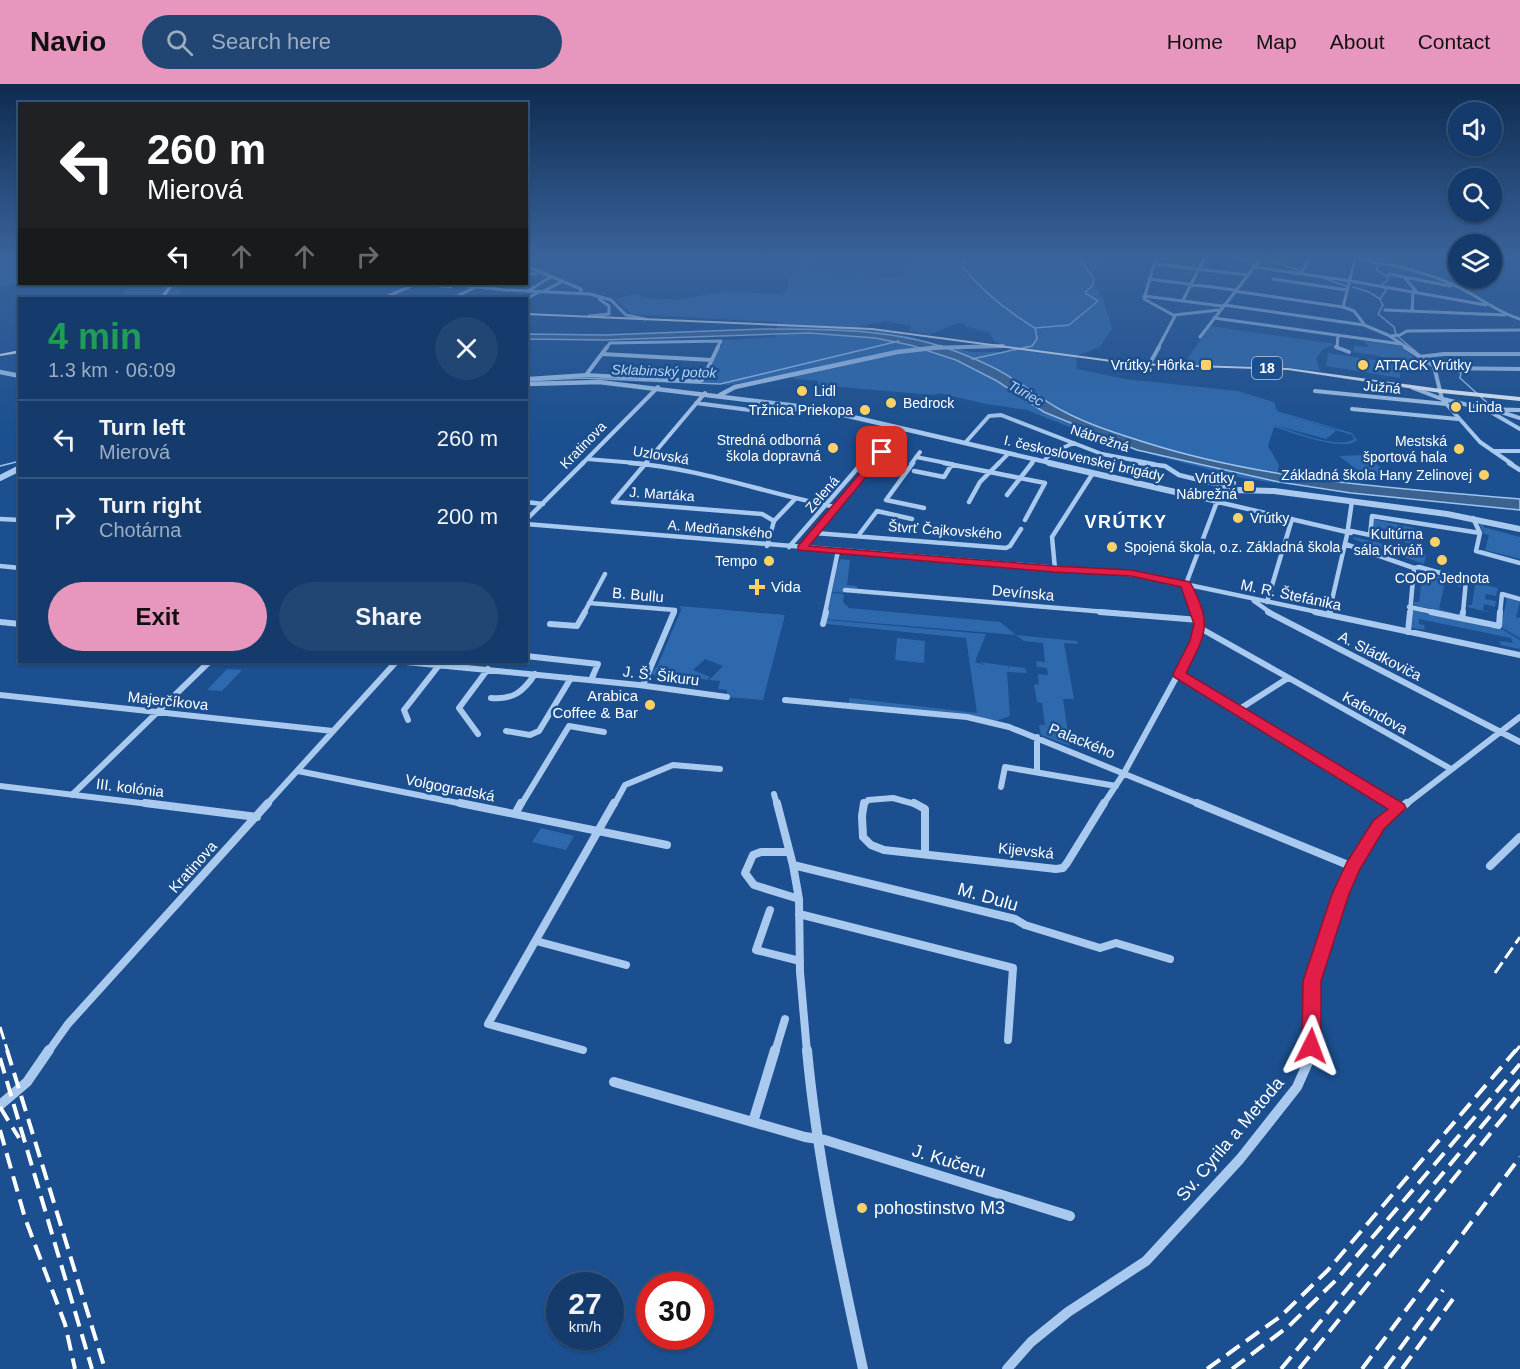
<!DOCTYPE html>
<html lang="en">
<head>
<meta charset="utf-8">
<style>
	body { margin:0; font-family:Arial,sans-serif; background:#214673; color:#f1f3f6; height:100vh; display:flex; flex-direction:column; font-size:22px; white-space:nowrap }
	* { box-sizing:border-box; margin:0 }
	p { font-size:20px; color:#9dadc1 }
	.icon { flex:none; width:33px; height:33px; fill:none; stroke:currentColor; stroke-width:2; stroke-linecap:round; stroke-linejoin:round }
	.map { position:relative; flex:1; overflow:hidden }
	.details { position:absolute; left:18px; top:213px; width:510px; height:366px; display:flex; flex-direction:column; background:#143b6b; border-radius:0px; box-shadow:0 2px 4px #0004,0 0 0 2px #33557e }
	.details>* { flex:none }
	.hud { position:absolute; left:18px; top:18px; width:510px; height:183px; border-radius:0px; box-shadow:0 2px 4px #0004,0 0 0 2px #33557e; background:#202124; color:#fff; overflow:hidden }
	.tools { position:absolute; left:1448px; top:18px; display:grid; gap:12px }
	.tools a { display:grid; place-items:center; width:54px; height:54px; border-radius:50%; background:#143b6b; box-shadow:0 2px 4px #0004,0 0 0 2px #33557e; font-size:30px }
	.speed { position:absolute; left:546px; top:1188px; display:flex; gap:12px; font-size:30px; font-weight:700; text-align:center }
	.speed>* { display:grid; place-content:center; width:78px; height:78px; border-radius:50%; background:#143b6b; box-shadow:0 2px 4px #0004,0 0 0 2px #33557e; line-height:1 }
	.speed small { font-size:15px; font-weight:400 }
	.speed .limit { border:9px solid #d22; background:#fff; color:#111 }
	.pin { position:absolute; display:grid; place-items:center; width:51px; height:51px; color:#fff; margin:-26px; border-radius:12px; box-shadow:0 3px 9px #0006 }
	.me { position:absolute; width:66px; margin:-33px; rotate:3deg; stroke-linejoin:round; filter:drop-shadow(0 0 4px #0008) }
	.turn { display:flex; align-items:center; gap:21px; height:126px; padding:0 30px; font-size:27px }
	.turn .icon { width:78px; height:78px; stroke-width:2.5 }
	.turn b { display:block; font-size:42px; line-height:51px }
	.lanes { display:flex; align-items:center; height:57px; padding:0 30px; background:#0003; justify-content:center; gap:30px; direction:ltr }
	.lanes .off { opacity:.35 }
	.round { display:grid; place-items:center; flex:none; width:63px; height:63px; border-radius:32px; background:#214673 }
	.head { display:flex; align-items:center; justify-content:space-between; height:102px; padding:0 30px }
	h1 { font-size:36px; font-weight:700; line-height:45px; color:#1e9e55 }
	.action { display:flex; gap:12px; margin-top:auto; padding:12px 30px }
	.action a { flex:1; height:69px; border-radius:36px; background:#e797bd; color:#111; font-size:24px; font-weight:700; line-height:69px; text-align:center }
	.action a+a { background:#214673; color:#f1f3f6 }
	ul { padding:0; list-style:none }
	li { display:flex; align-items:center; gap:18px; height:78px; padding:0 30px; border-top:2px solid #33557e }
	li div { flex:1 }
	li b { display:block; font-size:22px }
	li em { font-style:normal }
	header { display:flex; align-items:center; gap:36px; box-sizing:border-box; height:84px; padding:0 30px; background:#e797bd; color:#111 }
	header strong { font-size:28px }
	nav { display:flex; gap:33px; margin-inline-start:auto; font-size:21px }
	.search { width:420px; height:54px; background:#214673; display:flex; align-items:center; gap:15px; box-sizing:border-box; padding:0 21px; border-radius:33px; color:#9dadc1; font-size:22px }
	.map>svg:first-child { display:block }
</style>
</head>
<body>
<header>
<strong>Navio</strong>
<div class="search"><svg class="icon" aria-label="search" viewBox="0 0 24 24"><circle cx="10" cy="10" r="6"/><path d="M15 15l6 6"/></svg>Search here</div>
<nav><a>Home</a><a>Map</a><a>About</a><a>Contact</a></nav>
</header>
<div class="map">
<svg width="1520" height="1285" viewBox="0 0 1520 1285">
	<rect width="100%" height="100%" fill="#1b4f8f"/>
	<path fill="#2e69ad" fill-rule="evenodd" d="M803,173H816L810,184L812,187L897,194L903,192L902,185L914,182L916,173H1101L1091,194L1103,215L1112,244L1100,263L1076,272L1077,285L1125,295L1238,307L1274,318L1277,327L1352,349L1357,356C1344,369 1291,348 1274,343L1268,362L1279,381L1276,399L1242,394L1157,372L1104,357L1027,326L986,320L939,309L934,311L817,301L819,297L796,295L787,290L728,301L702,298L724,256L775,253L778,238L632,230L615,215L636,210L645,214L676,216L728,207L780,210L787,206C789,190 797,188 803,173ZM885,237L911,242L909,247L931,250L958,239L965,240L964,242L990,249L993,256L1014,268H971L898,250L857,243ZM1276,328L1352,351L1354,355C1339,366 1293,347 1274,341L1326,355L1337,346Z
		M19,177V198L0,203V179Z
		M130,200H185L180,208V214H120Z
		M1210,242L1335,260L1322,266L1316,275L1320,287L1270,282L1183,281Z
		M1364,257L1401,262L1421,279L1391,277L1375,271L1353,268L1354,262L1369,263Z
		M1328,269L1400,280V294L1326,282Z
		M1364,371L1393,392L1366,393L1339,372Z
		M1373,435L1414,444L1412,460L1370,450Z
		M1479,439L1484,440L1483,443L1520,453V475L1485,466L1489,451L1484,450Z
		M1354,453L1426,470L1424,480L1353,455Z
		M841,475L850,476L847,501L857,502V505L845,504L844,509L832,508L838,480Z
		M1418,485L1437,492L1462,496L1461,503L1457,502L1455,496L1446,494L1439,525L1456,530L1414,521V518H1419L1421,500L1417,499Z
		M1474,498L1498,504L1496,512L1486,510L1485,515L1496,517L1495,523L1484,520L1483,526L1495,530L1468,523V521H1472L1475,502L1470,500Z
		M832,509L844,510L843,518L849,524L1000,538L1016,551L1077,557L1078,560L1064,559L1074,615H1063L1070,662L1041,651L1039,641H1045L1042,619L1037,618L1034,601L1039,600L1038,590L1048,591L1047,584L1037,583L1036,577L1045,578L1043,559L1024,557L1016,551L825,535Z
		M1507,514L1520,518L1516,533L1520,534V554L1501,543Z
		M680,522L785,531L763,616L727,613V606L718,605L720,597L709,596L723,582L705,575L693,586L710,593L707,596L662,587L659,593L652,590L651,587L657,583L681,526Z
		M1413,526L1490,544L1497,542L1520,556V565L1501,561L1499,557L1513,559L1511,554L1419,535V540L1424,541L1425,546L1412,544Z
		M826,536L986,550L975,578L987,582L979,578L1008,582V585L1009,582L1025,584L1027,589L1007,588L1010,632L996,637L948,629L849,620V614L977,629L966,554L826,540Z
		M897,554L925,557L924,579L895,576Z
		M227,585L242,586L222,607L207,606Z
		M541,744L574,752L566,766L532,758Z"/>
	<path fill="#3c6290" stroke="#9cc4f0" stroke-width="1.5" d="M762,245C827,245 898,244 960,269C978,276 997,284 1013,295C1030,305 1045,318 1063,327C1089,341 1119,350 1147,359C1268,397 1395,404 1520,415V426L1351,409L1279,398L1137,366L1044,328L997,297L956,276L910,261L875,254L809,249L604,256L527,255V250L604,251Z"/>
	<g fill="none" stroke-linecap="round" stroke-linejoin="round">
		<path stroke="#9cc4f0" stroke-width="1.5" d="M964,173V185C985,210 1007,227 1035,244L1037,255L1032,262L972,275
			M1378,173L1382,176L1376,186L1388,193V196L1382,200L1386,206L1380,215L1383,221L1378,230L1394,243L1396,251L1420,271
			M1264,174L1300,187
			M1323,194L1346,202
			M1353,203L1369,208L1380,215
			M1035,244L1069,241L1098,217L1085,209L1093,201L1094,195L1078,173
			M1425,274L1448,283
			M1453,285L1461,289L1460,294L1493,324
			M526,297L581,294L720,300L899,257
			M0,382L20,377"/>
		<path stroke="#a9c9ee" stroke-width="3" d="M1156,173L1144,215L1175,232L1158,264
			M1233,173L1258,176
			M1154,180L1247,191
			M526,182L581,205V209
			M1253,183L1351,197L1486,221
			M526,189L536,190
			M1301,190L1310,173
			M1389,190L1450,202
			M1404,193L1416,207L1413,208L1412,228
			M1149,195L1235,206
			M1273,195L1347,206
			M352,200H356
			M421,200L451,203
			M448,200L506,206L590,210L611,216L626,231L645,235
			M528,207L552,192
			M544,207L563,197
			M1234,207L1343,223
			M1144,212L1222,222
			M383,214L416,200
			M453,214L476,203
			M526,215L539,208
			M599,215L609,222V230
			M1183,216L1205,173
			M1224,221L1364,241L1388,251L1408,264
			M1385,226L1505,231
			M1174,231L1219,226
			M589,232L609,230
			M1214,234L1401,260
			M1364,240L1354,227L1343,223L1355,175C1392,180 1429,188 1462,205C1482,215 1499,229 1520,235
			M1390,252L1400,251L1407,247L1520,246
			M1200,253L1262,173
			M606,264L610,259L721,257L717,264
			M1337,264L1338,251"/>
		<path stroke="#a9c9ee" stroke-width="4" d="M1336,263L1349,268
			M1405,263L1434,282L1442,315
			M602,270L712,276
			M1419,273L1444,270H1520
			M1149,281L1159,263
			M1434,284L1520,285
			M586,291L699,297L702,296L718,263
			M586,291L607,263
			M526,295L586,291
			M1413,304L1442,315L1480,358L1512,380
			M1315,307L1446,320
			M1443,315L1485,325L1520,326
			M696,319L788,331L799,322
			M1352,325L1458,335
			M1489,327L1520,345
			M1501,328L1520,334
			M965,359L989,332L1001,331L1102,370L1154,380
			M1494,367H1520
			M916,373L951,380
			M587,375L648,380
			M1044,377L1051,369L1074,359
			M582,380L658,303
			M645,380L705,309
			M860,380L893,342
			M872,380L892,357L906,345
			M911,380L920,368
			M998,380L1009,369
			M1031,380L1035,375"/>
		<path stroke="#a9c9ee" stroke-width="4.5" d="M630,379C700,384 767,410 836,423
			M646,379L613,418L762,430L774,437
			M913,379L886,416L924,424
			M944,379L1045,399L1025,436
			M1140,379L1165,382L1179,391L1236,405
			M1509,379L1520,386
			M914,387L944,393L952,380
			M1007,411L1032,379
			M1188,411L1351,449
			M526,418L543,420
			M969,418L980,398L999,379
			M1473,434L1480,449L1476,467L1520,479
			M0,435L20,436
			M526,436L583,379
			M526,440L1142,491L1322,529
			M1351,447L1370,451L1372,432L1480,449
			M815,449L1006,464L1010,462L1021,445
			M858,452L877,427L912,435
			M1345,460L1414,484L1419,483L1466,496L1463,529
			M767,462L774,437L795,415
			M789,463L862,379
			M801,464L874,379
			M0,482L20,484
			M1055,485L1052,453L1093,389
			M1186,500L1221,407
			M1186,500L1196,529
			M845,506L1118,529
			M1254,517L1271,529
			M1267,518L1292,435
			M589,519L675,526L674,529
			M1409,523L1438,529
			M584,529L605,490
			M825,529L838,467
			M1329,529L1347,451L1352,417
			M1410,529L1414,484
			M1500,529L1502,510L1520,515"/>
		<path stroke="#a9c9ee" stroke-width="6" d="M1100,528L1199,536
			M1268,528L1520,658
			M1315,528L1520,571
			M1431,528L1499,542L1500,528
			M1329,531L1330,528
			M1462,534L1463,528
			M0,538L20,540
			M550,540L577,542L585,528
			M823,540L826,528
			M1200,544L1451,685
			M1408,548L1410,528
			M526,572L598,580L591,596
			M406,578L639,601L727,613
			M1179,590L1393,721
			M643,601L674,528
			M0,611L333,647
			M491,614C513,616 523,608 535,590
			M785,616L967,633L1009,643L1201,721
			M1238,626L1288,594
			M408,636L404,626L440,580
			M506,647L530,651L539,647L571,594
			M478,650L459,624L488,585
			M1037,653V687
			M298,687L468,721
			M0,702L157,721
			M1001,703L1005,683L1116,702
			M774,710L777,721
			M72,711L209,578
			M266,721L396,578
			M521,721L569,642L604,648
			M614,721L625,701L673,681L720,685
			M864,721L868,716L893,714L918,721
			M1103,721L1124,689L1196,557L1200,540L1196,528
			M1405,721L1520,633"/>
		<path stroke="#a9c9ee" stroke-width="8" d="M145,719L257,733
			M460,719L667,761
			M777,719L793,781L799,815L800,888L807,968
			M864,719L862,732L863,753L871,761L884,766L1056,785L1063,784L1067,779L1104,719
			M914,719L925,725V770
			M1197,719L1353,783
			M1391,719L1398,724
			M515,730L521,719
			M789,768H761L753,771L745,789L754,801L799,815
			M793,781L1015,835L1025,841L1100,864L1116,859L1170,875
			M1490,782L1520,753
			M770,826L756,866L800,877
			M799,830L1013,884L1008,956
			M536,857L626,881
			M583,966L488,940L614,719
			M48,968L68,940L268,719
			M775,968L785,935
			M1310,968L1313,948L1312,897L1340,810L1353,783L1379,741L1407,719"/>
		<path stroke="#a9c9ee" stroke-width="10" d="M807,966C817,1074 840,1180 863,1285
			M614,998L805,1053L825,1056L1070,1132
			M0,1021L27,998L49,966
			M753,1038L775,966
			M1007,1285L1031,1258L1068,1228L1146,1177L1240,1075L1297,1003L1309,976L1310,966"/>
		<path stroke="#a9c9ee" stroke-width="4" d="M928,264L1003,262"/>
		<path stroke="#a9c9ee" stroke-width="4.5" d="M0,288L20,292
			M526,300L599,298L814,324L1055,380
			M720,311L735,303L897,268L941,263"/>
		<path stroke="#a9c9ee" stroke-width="6" d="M1049,379L1184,410L1239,406L1274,407L1447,430L1520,445
			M0,394L20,384"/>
		<path fill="#f0f6ff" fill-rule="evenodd" d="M170,200H174L164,214H160Z
			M526,229L872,244L1134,279L1288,284L1441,305L1520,313V317L1441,309L1288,286L1134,281L872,246L526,231Z
			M20,266V269L0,272V270Z"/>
		<path stroke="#fff" stroke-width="3" stroke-dasharray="13 5" stroke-linecap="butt" d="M1495,889L1520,853
			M0,943L8,968
			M1515,968L1520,962"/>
		<path stroke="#fff" stroke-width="4" stroke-dasharray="16 8" stroke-linecap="butt" d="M7,966L105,1285
			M0,974L92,1285
			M0,1023L19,1054
			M0,1046L25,1134L65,1240L75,1285
			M1207,1285L1281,1232L1328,1186L1516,966
			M1232,1285L1289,1242L1337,1195L1520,980
			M1281,1285L1520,996
			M1299,1285L1520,1013
			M1362,1285L1520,1073
			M1385,1285L1443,1206
			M1402,1285L1453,1215"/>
	</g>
	<linearGradient id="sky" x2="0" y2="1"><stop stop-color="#0f2b4f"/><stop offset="0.49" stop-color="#39639b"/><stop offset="1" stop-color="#39639b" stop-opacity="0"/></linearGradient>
	<rect width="1520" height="353" fill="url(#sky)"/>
	<path fill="#e11d48" stroke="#92132f" stroke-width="1.5" d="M882,366L885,367V370L809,462L1054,482L1131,486L1190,498C1213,540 1206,549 1186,589L1404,720L1406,724L1384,745L1360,785L1349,810L1321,897V962L1318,969L1311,971L1304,969L1302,962L1303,897L1332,810L1347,778L1373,737L1388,725L1174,593L1173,590L1190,557L1194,540L1181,503L1131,492L1054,488L798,466V462L879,367Z"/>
	<g fill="#ffd166" stroke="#1b4f8f" stroke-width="2">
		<rect x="1200" y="275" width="12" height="12" rx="3"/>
		<circle cx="1363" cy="281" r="6"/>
		<circle cx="802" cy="307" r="6"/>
		<circle cx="891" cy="319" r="6"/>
		<circle cx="1456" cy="323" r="6"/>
		<circle cx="865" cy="326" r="6"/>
		<circle cx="833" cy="364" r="6"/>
		<circle cx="1459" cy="365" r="6"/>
		<circle cx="1484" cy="391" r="6"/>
		<rect x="1243" y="396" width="12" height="12" rx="3"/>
		<circle cx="1238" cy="434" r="6"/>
		<circle cx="1435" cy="458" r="6"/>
		<circle cx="1112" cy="463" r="6"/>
		<circle cx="1442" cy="476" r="6"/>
		<circle cx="769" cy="477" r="6"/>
		<path d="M754 494h6v6h6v6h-6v6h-6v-6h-6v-6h6z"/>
		<circle cx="650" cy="621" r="6"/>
		<circle cx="862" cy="1124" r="6"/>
	</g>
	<g text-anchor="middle" stroke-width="5" stroke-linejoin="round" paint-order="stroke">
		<g font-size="14" fill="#fff" stroke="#1b4f8f" text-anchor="end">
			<text x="1194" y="286">Vrútky, Hôrka</text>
			<text x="1375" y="286" text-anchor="start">ATTACK Vrútky</text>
			<text x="814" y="312" text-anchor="start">Lidl</text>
			<text x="903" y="324" text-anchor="start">Bedrock</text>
			<text x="1468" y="328" text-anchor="start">Linda</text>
			<text x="853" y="331">Tržnica Priekopa</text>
			<text x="821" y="361">Stredná odborná<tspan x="821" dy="16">škola dopravná</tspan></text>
			<text x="1447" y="362">Mestská<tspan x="1447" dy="16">športová hala</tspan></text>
			<text x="1472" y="396">Základná škola Hany Zelinovej</text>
			<text x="1237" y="399">Vrútky,<tspan x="1237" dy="16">Nábrežná</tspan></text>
			<text x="1250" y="439" text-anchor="start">Vrútky</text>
			<text x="1423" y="455">Kultúrna<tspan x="1423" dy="16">sála Kriváň</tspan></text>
			<text x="1124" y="468" text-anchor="start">Spojená škola, o.z. Základná škola</text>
			<text x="757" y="482">Tempo</text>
			<text x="1442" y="499" text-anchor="middle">COOP Jednota</text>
		</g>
		<rect fill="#1b4f8f" stroke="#bbcadd" stroke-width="1.5" x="1252" y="273" width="30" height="22" rx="4.5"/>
		<g font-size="14" font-weight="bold" fill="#fff">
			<text x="1267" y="289">18</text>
		</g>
		<g font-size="14" font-style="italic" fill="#b5d3f5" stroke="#1b4f8f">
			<text transform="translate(664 287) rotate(2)" y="5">Sklabinský potok</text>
			<text transform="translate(1026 309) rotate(29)" y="5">Turiec</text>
		</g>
		<g font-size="14" fill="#fff" stroke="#1b4f8f">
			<text transform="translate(1382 303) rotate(5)" y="5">Južná</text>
			<text transform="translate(1100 354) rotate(18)" y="5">Nábrežná</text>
			<text transform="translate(583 361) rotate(-46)" y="5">Kratinova</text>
			<text transform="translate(661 371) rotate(9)" y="5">Uzlovská</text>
			<text transform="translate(1084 374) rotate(13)" y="5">I. československej brigády</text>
			<text transform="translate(662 410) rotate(4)" y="5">J. Martáka</text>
			<text transform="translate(822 410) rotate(-49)" y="5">Zelená</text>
			<text transform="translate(720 445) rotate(5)" y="5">A. Medňanského</text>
			<text transform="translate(945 446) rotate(4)" y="5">Štvrť Čajkovského</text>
		</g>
		<g font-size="15" fill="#fff" stroke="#1b4f8f" text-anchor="start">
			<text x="771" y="508">Vida</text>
			<text x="638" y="617" text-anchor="end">Arabica<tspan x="638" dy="17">Coffee &amp; Bar</tspan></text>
		</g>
		<g font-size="15" fill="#fff" stroke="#1b4f8f">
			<text transform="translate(1023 509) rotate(5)" y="5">Devínska</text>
			<text transform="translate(638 511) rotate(5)" y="5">B. Bullu</text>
			<text transform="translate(1291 511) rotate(12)" y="5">M. R. Štefánika</text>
			<text transform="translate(1380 572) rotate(27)" y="5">A. Sládkoviča</text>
			<text transform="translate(661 592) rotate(7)" y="5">J. Š. Šikuru</text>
			<text transform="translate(168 617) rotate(6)" y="5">Majerčíkova</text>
			<text transform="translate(1375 629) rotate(29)" y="5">Kafendova</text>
			<text transform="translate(1082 657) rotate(22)" y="5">Palackého</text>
			<text transform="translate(130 704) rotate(7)" y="5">III. kolónia</text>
			<text transform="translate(450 704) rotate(11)" y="5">Volgogradská</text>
			<text transform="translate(1026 767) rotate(6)" y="5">Kijevská</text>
			<text transform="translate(193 783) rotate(-48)" y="5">Kratinova</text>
		</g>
		<g font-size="18" font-weight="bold" letter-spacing="1.5" fill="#fff" stroke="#1b4f8f">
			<text x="1126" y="444">VRÚTKY</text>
		</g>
		<g font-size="18" fill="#fff" stroke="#1b4f8f">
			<text transform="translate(988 813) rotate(16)" y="6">M. Dulu</text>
			<text transform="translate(1230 1055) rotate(-50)" y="6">Sv. Cyrila a Metoda</text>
			<text transform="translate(949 1077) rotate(17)" y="6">J. Kučeru</text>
		</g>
		<g font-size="18" fill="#fff" stroke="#1b4f8f" text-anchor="start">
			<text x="874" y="1130">pohostinstvo M3</text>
		</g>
	</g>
</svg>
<div class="tools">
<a><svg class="icon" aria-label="sound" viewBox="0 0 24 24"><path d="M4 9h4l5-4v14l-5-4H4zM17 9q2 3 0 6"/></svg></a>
<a><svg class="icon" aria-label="search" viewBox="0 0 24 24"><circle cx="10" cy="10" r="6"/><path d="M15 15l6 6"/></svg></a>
<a><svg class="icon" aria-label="layers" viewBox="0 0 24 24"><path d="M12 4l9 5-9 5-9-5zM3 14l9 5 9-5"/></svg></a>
</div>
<div class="speed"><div>27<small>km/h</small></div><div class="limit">30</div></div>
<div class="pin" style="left:882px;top:368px;background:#d93025"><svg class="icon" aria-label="arrive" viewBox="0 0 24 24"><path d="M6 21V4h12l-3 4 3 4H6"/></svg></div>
<svg class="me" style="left:1311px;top:962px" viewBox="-20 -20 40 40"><path d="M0-17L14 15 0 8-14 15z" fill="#e11d48" stroke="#fff" stroke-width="4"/></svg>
<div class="hud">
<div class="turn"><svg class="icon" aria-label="left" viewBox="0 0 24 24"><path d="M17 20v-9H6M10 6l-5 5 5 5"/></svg><div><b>260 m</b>Mierová</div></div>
<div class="lanes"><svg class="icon" aria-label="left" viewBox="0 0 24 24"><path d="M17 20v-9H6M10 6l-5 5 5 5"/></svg><svg class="icon off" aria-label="ahead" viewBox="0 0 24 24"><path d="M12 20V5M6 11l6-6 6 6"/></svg><svg class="icon off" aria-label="ahead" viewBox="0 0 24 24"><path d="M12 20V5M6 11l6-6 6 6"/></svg><svg class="icon off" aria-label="right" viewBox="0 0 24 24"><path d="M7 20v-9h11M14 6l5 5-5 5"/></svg></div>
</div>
<section class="details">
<div class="head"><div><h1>4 min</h1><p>1.3 km · 06:09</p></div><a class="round"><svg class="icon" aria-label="close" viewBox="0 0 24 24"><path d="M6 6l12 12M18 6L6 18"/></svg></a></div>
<ul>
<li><svg class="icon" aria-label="left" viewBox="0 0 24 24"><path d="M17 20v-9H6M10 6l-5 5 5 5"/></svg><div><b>Turn left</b><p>Mierová</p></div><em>260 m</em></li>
<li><svg class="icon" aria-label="right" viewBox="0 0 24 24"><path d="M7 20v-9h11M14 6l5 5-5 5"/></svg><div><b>Turn right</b><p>Chotárna</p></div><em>200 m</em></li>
</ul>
<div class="action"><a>Exit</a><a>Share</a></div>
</section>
</div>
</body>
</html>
